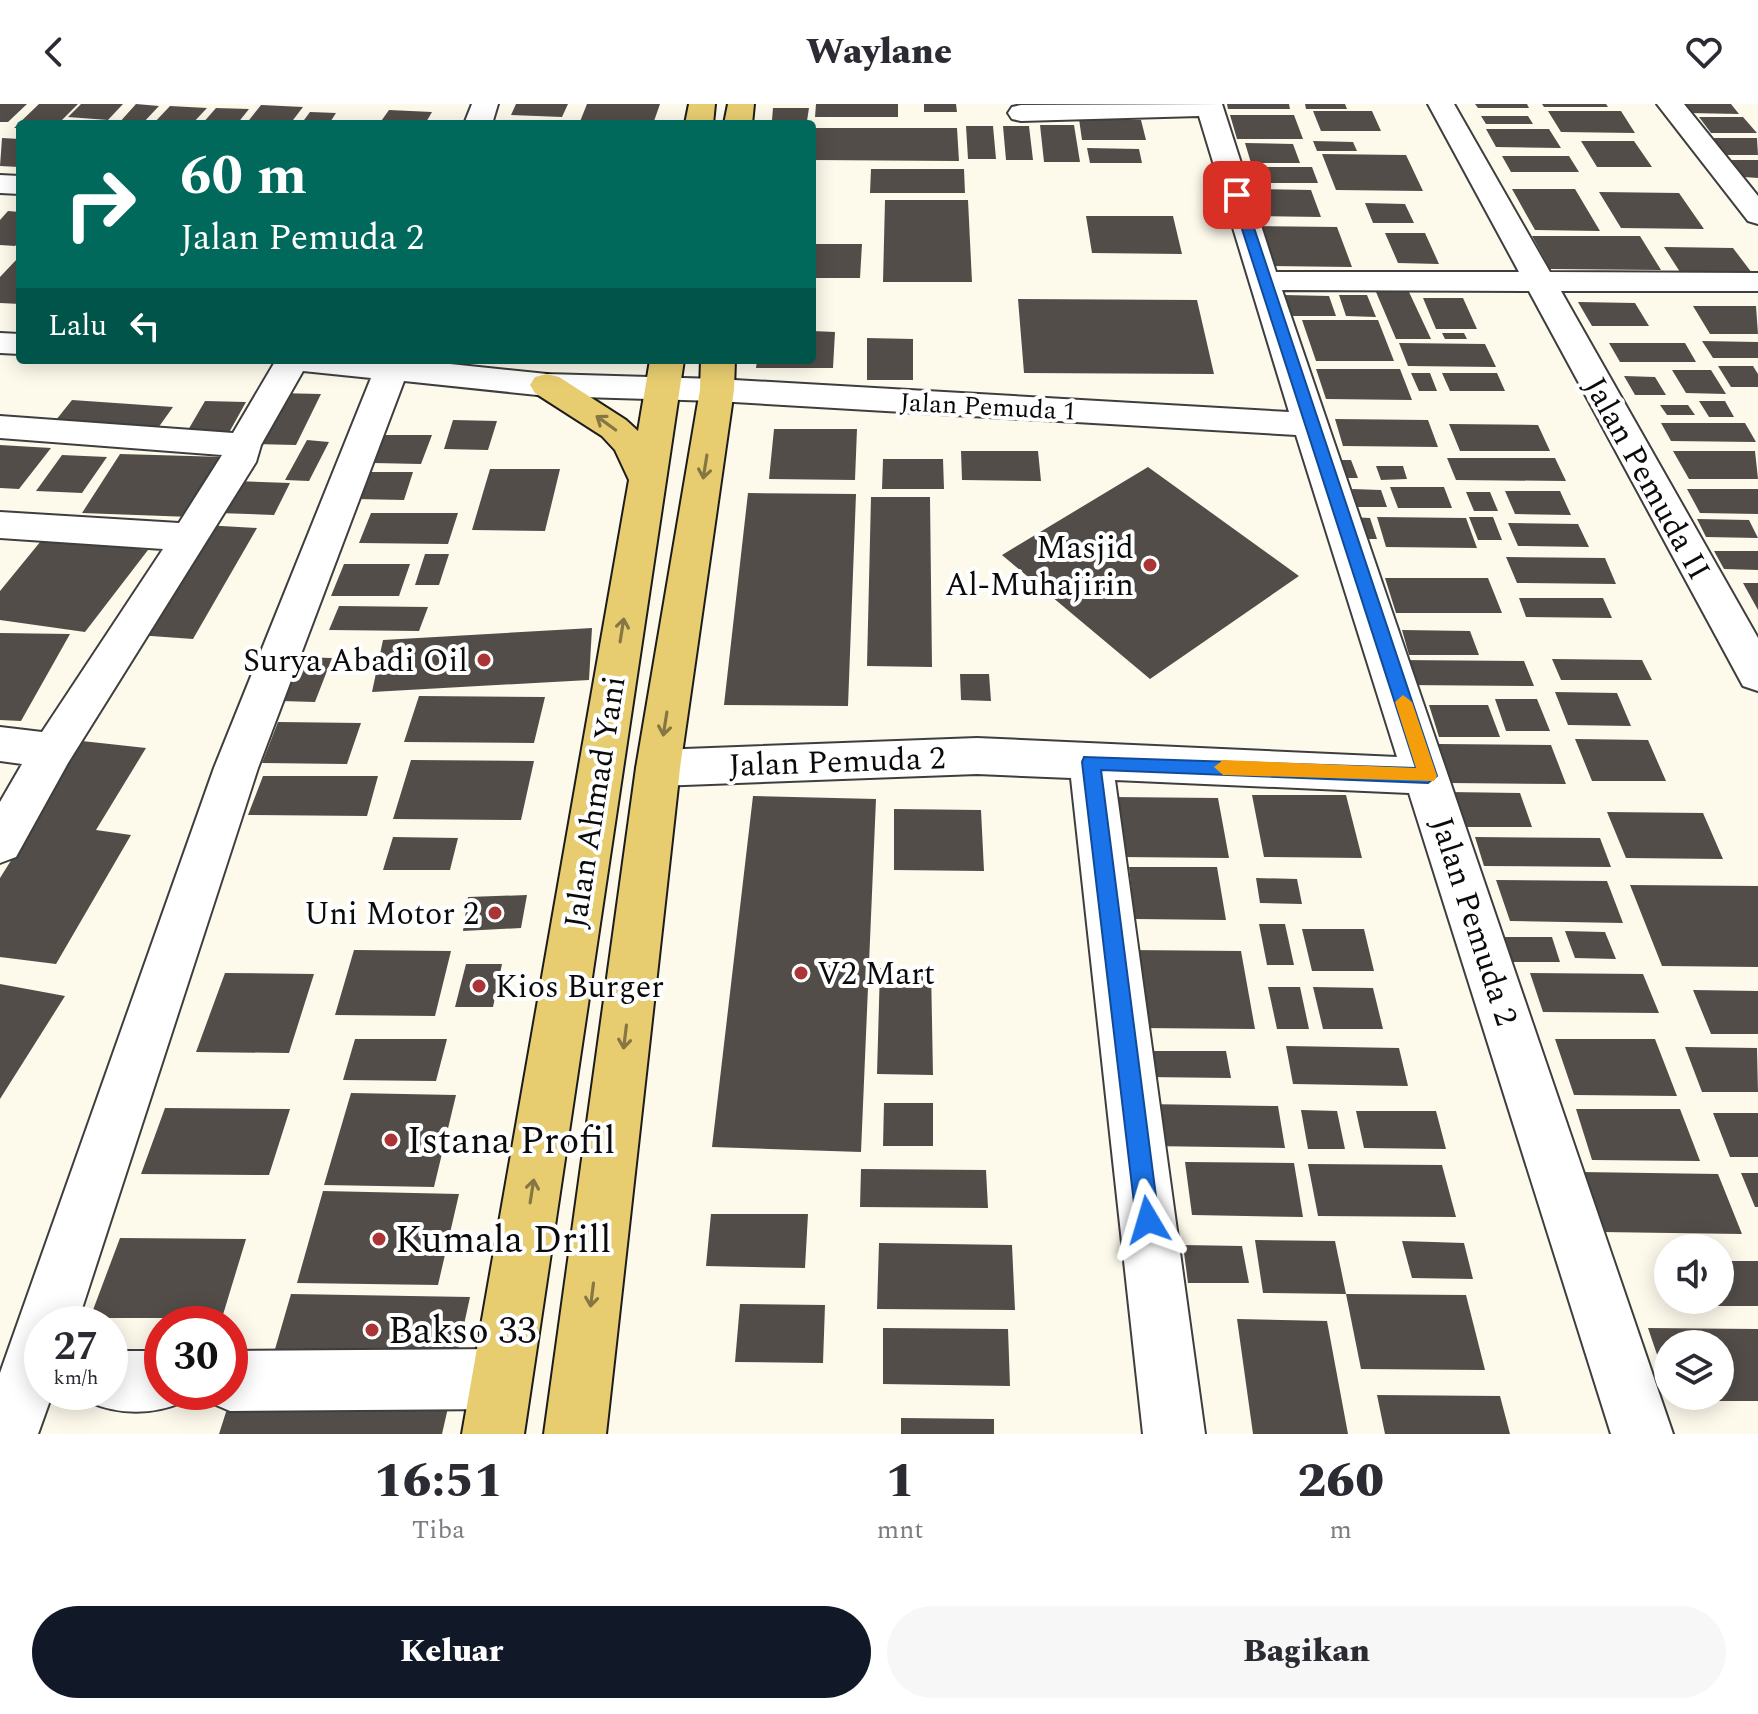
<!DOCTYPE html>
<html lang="id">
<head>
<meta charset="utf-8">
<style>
	body { margin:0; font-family:Spectral,serif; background:#f7f7f7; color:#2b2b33; height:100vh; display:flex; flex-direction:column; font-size:30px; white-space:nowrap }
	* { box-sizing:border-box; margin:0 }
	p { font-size:26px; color:#7c7c81 }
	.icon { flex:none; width:44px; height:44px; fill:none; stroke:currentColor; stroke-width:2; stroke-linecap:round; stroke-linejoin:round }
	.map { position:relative; height:1330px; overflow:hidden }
	.drawer { display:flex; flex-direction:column; background:#fff; flex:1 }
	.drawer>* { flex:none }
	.banner { position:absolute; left:16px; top:16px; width:800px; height:244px; border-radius:8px; box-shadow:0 4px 20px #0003; background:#00695c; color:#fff; overflow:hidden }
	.fabs { position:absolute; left:1654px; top:1130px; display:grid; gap:16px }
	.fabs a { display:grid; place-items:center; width:80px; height:80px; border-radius:50%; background:#fff; box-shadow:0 4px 20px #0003; font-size:40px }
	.speed { position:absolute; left:24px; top:1202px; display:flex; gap:16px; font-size:40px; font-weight:700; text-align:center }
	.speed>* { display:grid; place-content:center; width:104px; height:104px; border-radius:50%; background:#fff; box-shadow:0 4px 20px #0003; line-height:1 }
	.speed small { font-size:20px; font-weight:400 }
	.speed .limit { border:12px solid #d22; background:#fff; color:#111 }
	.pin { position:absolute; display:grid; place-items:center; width:68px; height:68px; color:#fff; margin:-34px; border-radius:16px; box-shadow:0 4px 12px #0006 }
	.me { position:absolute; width:88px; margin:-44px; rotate:353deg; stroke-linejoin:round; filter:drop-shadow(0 0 6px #0008) }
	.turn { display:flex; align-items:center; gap:28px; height:168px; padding:0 32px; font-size:36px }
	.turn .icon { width:104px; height:104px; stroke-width:2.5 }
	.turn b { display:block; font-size:56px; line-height:68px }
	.then { display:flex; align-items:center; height:76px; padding:0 32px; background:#0003; gap:16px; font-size:30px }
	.eta { display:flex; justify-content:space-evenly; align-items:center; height:136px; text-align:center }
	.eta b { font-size:48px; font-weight:800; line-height:56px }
	.cta { display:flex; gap:16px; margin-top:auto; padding:16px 32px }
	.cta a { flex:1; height:92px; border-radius:48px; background:#111827; color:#fff; font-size:32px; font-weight:800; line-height:92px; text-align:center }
	.cta a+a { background:#f7f7f7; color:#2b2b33 }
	header { display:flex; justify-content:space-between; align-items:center; height:104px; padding:0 32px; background:#fff; font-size:36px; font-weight:800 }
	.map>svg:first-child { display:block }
</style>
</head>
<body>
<header><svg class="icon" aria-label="back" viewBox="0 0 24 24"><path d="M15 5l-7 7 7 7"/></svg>Waylane<svg class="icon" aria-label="heart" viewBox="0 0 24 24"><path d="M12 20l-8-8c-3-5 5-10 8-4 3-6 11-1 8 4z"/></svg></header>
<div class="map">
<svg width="1758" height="1330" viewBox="0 0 1758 1330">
	<rect width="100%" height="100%" fill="#fdfaec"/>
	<path fill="#534d49" d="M0,0H27L8,18H0Z
		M39,0H78L58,20H20V24H14Z
		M81,0H123L108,16L68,13Z
		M136,0L159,2L142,20H118Z
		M516,0H568L562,13L511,11Z
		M587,0H660L653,20H579Z
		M816,0H898V13H815Z
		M924,0H956L957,8H924Z
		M1227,0H1289L1290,5H1228Z
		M1305,0H1345L1347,5H1306Z
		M1475,0H1527L1529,4H1478Z
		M1542,0H1606L1608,3H1544Z
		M1682,0H1731L1739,10L1689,9Z
		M261,1L303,3L290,20H246Z
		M170,2L207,4L192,20H153Z
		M216,4L249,5L237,20H202Z
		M773,4H809L807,17L772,16Z
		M389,6L432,8L425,20H379Z
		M1313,7H1372L1381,27H1321Z
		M1548,7H1621L1635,29L1561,28Z
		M310,8L336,9L329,20H301Z
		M1230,11H1294L1303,35H1237Z
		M1481,12H1528L1533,20H1486Z
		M1699,13H1743L1757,29H1711Z
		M1079,15L1141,16L1146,36H1082Z
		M1040,21H1074L1080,58H1044Z
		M966,22H993L996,55H968Z
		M1003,22H1029L1033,56H1006Z
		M812,24H957L959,57L812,56Z
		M1486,25H1549L1561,44L1496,43Z
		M2,34L20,35L19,63L0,62Z
		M1706,34H1757L1758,51H1719Z
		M1313,37L1353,38L1357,47H1317Z
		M1581,37H1634L1652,63H1597Z
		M1245,39L1293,40L1300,59H1251Z
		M1087,44L1139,45L1142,59H1090Z
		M1322,50L1406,51L1423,87L1336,86Z
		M1502,52H1569L1579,68H1511Z
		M1731,56H1758V74L1744,73Z
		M1255,63H1312L1318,79H1260Z
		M871,65H964L965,89H870Z
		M1253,85L1311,86L1321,113L1262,112Z
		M1512,85H1575L1600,127L1535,126Z
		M1599,88L1679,89L1704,125L1621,124Z
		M885,96H968L972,178H883Z
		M1365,99L1405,100L1414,119H1373Z
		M8,107L20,108V137L15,142L0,141V116Z
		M1086,112H1173L1182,150L1092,149Z
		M1253,122L1337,123L1352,163L1265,162Z
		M1385,129H1425L1439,160L1398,159Z
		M1532,132H1640L1661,166L1550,165Z
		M815,140H862L860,174H813Z
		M1664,143L1733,144L1752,169L1680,168Z
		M17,155H20V200L0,199V173Z
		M1376,188H1409L1431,235H1396Z
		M1284,191L1329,192L1336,212H1291Z
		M1339,191H1367L1376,213L1346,212Z
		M1423,194H1463L1477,225H1436Z
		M1018,195L1197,196L1214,270L1024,269Z
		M1578,198L1635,199L1649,222H1592Z
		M1693,202H1756L1758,230H1710Z
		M1302,216H1378L1394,257H1316Z
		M812,227L835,228L833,264H756L757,256H812Z
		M1442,229H1464L1467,235H1445Z
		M867,234L913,235V276H867Z
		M1702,237L1758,238V254H1713Z
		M1399,239L1485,240L1496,263L1408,262Z
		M1609,239H1685L1696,258H1620Z
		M1718,262H1753L1758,270V283H1731Z
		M1316,265H1400L1412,296L1326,295Z
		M1672,266H1711L1726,290L1686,289Z
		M1411,269H1430L1437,287H1419Z
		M1442,269H1497L1505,287H1450Z
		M1624,272L1655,273L1666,291H1635Z
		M277,289L321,290L296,341L251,340Z
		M72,296L173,303L158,324L56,316Z
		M205,297L246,298L226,334L184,333Z
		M1699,297H1725L1734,313H1709Z
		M1660,301H1688L1695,311H1667Z
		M1335,315L1428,316L1438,343L1343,342Z
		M453,316L497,317L488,346L444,345Z
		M1661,319H1745L1756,338L1671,337Z
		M1449,320L1538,321L1550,347H1460Z
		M774,325H857L855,376L769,375Z
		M384,331H432L421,360L373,359Z
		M307,336L329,338L309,377L285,376Z
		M0,341L51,344L19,385L0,384Z
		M961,347H1038L1041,377L962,376Z
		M1673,347H1755L1758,375H1689Z
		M120,350L225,353L191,413L82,409Z
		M62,351L107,353L82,389L36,387Z
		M1447,354H1555L1566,377L1456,376Z
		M883,355H943L944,385H882Z
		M1333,356H1351L1358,374H1339Z
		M1376,362H1403L1407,375L1381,376Z
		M1148,363L1299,472L1150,575L1002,451Z
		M490,365H560L545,427L472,426Z
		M366,368H413L404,396L355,395Z
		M235,377L290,379L274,411L218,409Z
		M1390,383H1444L1452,404H1398Z
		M1352,385L1381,386L1387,403H1357Z
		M1687,385H1758V410L1700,409Z
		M1505,387H1560L1571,411L1515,410Z
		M1466,388H1490L1498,407H1474Z
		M748,389L856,390L848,602L724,601Z
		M871,393H930L932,563L867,562Z
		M371,409H458L448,440L359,439Z
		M1350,413L1370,414L1377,435H1357Z
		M1377,413L1466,414L1477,444L1386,443Z
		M1469,413H1493L1502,436H1478Z
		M1697,415L1749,416L1758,434L1706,433Z
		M1508,419L1578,420L1589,443L1518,442Z
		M204,421L257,424L193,535L137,531Z
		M45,432L148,446L85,528L0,516V487Z
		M1714,447H1758V466L1724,465Z
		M425,450H449L439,481H415Z
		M1506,453L1605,454L1616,480L1517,479Z
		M344,460H410L399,492H331Z
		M1385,474H1488L1502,509H1396Z
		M1743,479H1758V506Z
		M1519,494H1603L1612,514L1526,513Z
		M339,502L428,503L419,527L329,526Z
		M592,524L589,576L372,588L383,536Z
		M1402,526L1470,527L1479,551H1409Z
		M0,529L70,530L21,617L0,616Z
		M298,553L332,554L315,598L281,597Z
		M1552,555L1642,556L1652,576H1561Z
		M1398,556L1524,557L1534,582L1405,581Z
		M960,570H989L991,597L961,596Z
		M1555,588L1617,589L1631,622L1568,621Z
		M419,592L545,593L534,639L404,638Z
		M1495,595H1537L1550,627H1506Z
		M1429,601H1488L1500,633H1439Z
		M278,618L361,619L347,660L262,659Z
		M1575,635L1648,636L1666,677H1592Z
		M82,637L146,644L96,726L131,731L56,860L0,853V774L32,723L26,722Z
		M1438,640L1551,641L1566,680L1450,679Z
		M411,656L534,657L521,716L393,715Z
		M263,672H378L367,712L248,711Z
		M1449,688L1520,689L1532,723H1459Z
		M1252,691H1346L1362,754L1264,753Z
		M753,692L876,695L861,1048L712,1043Z
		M1113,693L1218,694L1229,754L1120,753Z
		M894,705L981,706L984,767L894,766Z
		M1607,708L1703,709L1723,755L1626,754Z
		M393,733L458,734L450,766H383Z
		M1475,733L1600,734L1611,763L1484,762Z
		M1129,763H1217L1226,816L1135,815Z
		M1256,774L1297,775L1302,800L1260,799Z
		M1496,776L1607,777L1623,819L1510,817Z
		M1630,781L1758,782V863L1662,862Z
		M527,791L521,824L463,827L468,793Z
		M1259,820H1285L1294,861H1267Z
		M1302,825H1364L1374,867H1312Z
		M1565,827L1605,828L1616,855L1575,854Z
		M1501,833H1552L1560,858H1509Z
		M354,846L451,847L435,912L335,911Z
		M1129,846L1241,847L1255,925L1139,924Z
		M466,860H502L493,903H455Z
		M880,864H931L933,971L877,970Z
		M225,869L314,870L289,949L196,948Z
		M1530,869L1643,870L1659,909L1543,908Z
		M0,880L65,892L0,995Z
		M1268,883H1300L1309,925H1277Z
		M1313,883L1373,884L1383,925H1323Z
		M1693,886L1758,887V930H1711Z
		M355,935H447L436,977L343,976Z
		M1555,935H1655L1677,992L1574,991Z
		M1286,942L1399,944L1408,982L1293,980Z
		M1685,943L1757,944L1758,988H1702Z
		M1142,947H1226L1231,974L1145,973Z
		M351,989L456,991L434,1083L324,1081Z
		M884,999H933V1042H883Z
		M1145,1000L1278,1002L1285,1044L1149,1042Z
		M165,1004L290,1005L269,1071L141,1070Z
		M1576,1005H1680L1700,1057L1592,1056Z
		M1301,1006L1337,1007L1345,1045H1308Z
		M1356,1007H1436L1446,1045L1364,1044Z
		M1713,1009H1758V1053H1730Z
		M1185,1058L1294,1059L1303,1113L1192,1111Z
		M1308,1060L1442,1061L1456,1113L1318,1112Z
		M861,1065L986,1066L988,1104L860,1103Z
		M1581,1068L1718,1070L1742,1130L1601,1128Z
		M1741,1069H1758V1103H1755Z
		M323,1087L459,1090L438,1181L297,1179Z
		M711,1110H808L805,1164L706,1162Z
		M120,1134L246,1135L222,1214H90Z
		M1255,1136L1335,1137L1346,1190L1263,1189Z
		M1402,1137L1464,1139L1473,1175L1412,1174Z
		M879,1139L1012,1141L1015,1206L877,1205Z
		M1183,1141L1242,1142L1249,1179H1188Z
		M1720,1157H1758V1202H1712L1710,1196H1720Z
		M291,1190L470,1193L455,1262L271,1259Z
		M1346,1190L1466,1191L1485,1266L1361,1265Z
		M740,1200L825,1201L823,1259L735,1258Z
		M1237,1215L1327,1217L1348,1330H1253Z
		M883,1224L1008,1225L1010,1282L883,1280Z
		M1648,1224L1758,1225V1297H1673L1671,1292H1720V1240H1668L1667,1280Z
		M233,1286L450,1295L442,1330H219Z
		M1377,1291L1500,1292L1510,1330H1385Z
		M901,1314L994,1315V1330H901Z"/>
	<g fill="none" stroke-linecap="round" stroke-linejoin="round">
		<g stroke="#3e3e3e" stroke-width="4">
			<path id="minor" d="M472,0H498L492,20H464Z
				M1222,0L1276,168H1519L1428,0H1454L1550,168L1758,169V187H1561L1758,534V587L1743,582L1529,187L1282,186L1673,1330H1611L1409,689L1115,676L1205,1330H1143L1071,674L977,670L658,682L642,677L636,664L642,651L658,646L977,634L1397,653L1296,331L717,297L547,292L404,277L258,664L77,1220H42V1288H53L38,1330H0V1269L214,664L371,274L303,267L261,341L256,358L68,659L16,753L0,759V698L22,660L0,657V623L42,628L163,445L0,434V408L179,419L222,351L0,334V312L233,329L276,256H412L547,270L717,275L1289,308L1199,12L1021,17L1012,15L1008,9L1012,3L1021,1Z
				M1657,0H1684L1758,92V120L1748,117Z
				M0,71L20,72V90L0,89Z
				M0,229L20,230V250L0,249Z
				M502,1245L523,1254L532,1275L523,1296L502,1305L230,1307L209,1298L205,1288H230V1247Z
				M110,1247H162V1288H187L183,1298C153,1311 119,1311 89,1298L85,1288H110Z"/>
		</g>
		<g stroke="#1c1c1c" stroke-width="4">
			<path id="major" d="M689,0H715L713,20H685Z
				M728,0H754L752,20H724Z
				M650,256H684L524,1330H462L629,376L615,346L602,332L535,289L530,281L535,273L547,270L559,273L626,316L638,327Z
				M701,256H735L734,286L680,664L606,1330H544L636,664L700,286Z"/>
		</g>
		<use href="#minor" fill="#fff" fill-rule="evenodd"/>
		<use href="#major" fill="#e8cd70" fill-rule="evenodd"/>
	</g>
	<defs><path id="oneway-shaft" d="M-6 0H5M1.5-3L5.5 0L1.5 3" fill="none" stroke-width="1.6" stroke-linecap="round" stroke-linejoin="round" transform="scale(2)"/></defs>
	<g stroke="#857643">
		<use href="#oneway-shaft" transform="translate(606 319) rotate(-144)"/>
		<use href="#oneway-shaft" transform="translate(705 363) rotate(99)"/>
		<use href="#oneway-shaft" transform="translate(622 526) rotate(-81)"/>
		<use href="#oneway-shaft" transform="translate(665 620) rotate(99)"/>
		<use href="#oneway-shaft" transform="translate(625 933) rotate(97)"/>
		<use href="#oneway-shaft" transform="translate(532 1087) rotate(-81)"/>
		<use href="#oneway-shaft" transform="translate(592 1191) rotate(97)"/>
	</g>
	<path fill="#1a73e8" stroke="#114b97" stroke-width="2" d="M1237,87L1243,91L1437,672L1428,679L1101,666L1159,1116L1156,1124L1148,1128L1139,1124L1136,1116L1082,658L1084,653L1416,664L1231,91Z"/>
	<path fill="#f59e0b" d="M1403,591L1412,598L1437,672L1434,677L1223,671L1214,663L1223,656L1416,664L1395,598Z"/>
	<g fill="#ab3437" stroke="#fff" stroke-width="3">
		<circle cx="1150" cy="461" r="8"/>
		<circle cx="484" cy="556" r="8"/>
		<circle cx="495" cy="809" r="8"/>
		<circle cx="801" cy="869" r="8"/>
		<circle cx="479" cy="882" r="8"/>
		<circle cx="391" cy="1036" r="8"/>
		<circle cx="379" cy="1135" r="8"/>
		<circle cx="372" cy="1226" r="8"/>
	</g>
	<g text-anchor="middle" stroke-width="8" stroke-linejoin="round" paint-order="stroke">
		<g font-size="26" fill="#0b0b0b" stroke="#fff">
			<text transform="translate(988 302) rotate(3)" y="9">Jalan Pemuda 1</text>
		</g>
		<g font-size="32" fill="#0b0b0b" stroke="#fff">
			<text transform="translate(1648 374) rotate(61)" y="11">Jalan Pemuda II</text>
			<text transform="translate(837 657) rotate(-2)" y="11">Jalan Pemuda 2</text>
			<text transform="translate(594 698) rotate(-81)" y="11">Jalan Ahmad Yani</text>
			<text transform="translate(1475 817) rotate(72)" y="11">Jalan Pemuda 2</text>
		</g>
		<g font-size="32" fill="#0b0b0b" stroke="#fff" text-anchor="end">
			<text x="1134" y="454">Masjid<tspan x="1134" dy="37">Al-Muhajirin</tspan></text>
			<text x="468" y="567">Surya Abadi Oil</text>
			<text x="479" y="820">Uni Motor 2</text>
			<text x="817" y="880" text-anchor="start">V2 Mart</text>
			<text x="495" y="893" text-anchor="start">Kios Burger</text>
		</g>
		<g font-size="38" fill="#0b0b0b" stroke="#fff" text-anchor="start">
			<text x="407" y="1049">Istana Profil</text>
			<text x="395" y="1148">Kumala Drill</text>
			<text x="388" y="1239">Bakso 33</text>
		</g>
	</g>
</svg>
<div class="fabs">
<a><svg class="icon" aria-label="sound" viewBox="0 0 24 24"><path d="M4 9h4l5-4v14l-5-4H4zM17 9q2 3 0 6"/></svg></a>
<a><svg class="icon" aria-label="layers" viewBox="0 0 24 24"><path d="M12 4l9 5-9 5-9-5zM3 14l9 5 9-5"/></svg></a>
</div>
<div class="speed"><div>27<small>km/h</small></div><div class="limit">30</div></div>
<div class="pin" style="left:1237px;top:91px;background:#d93025"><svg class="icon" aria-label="arrive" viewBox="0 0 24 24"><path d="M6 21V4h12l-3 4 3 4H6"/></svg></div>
<svg class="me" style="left:1148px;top:1116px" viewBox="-20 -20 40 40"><path d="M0-17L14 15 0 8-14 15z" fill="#1a73e8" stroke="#fff" stroke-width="4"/></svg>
<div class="banner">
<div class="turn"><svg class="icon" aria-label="right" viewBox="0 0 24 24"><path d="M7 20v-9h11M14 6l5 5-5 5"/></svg><div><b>60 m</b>Jalan Pemuda 2</div></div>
<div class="then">Lalu<svg class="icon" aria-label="left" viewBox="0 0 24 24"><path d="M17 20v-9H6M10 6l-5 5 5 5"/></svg></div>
</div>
</div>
<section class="drawer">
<div class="eta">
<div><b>16:51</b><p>Tiba</p></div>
<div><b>1</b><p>mnt</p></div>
<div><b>260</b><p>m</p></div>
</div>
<div class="cta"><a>Keluar</a><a>Bagikan</a></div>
</section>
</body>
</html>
